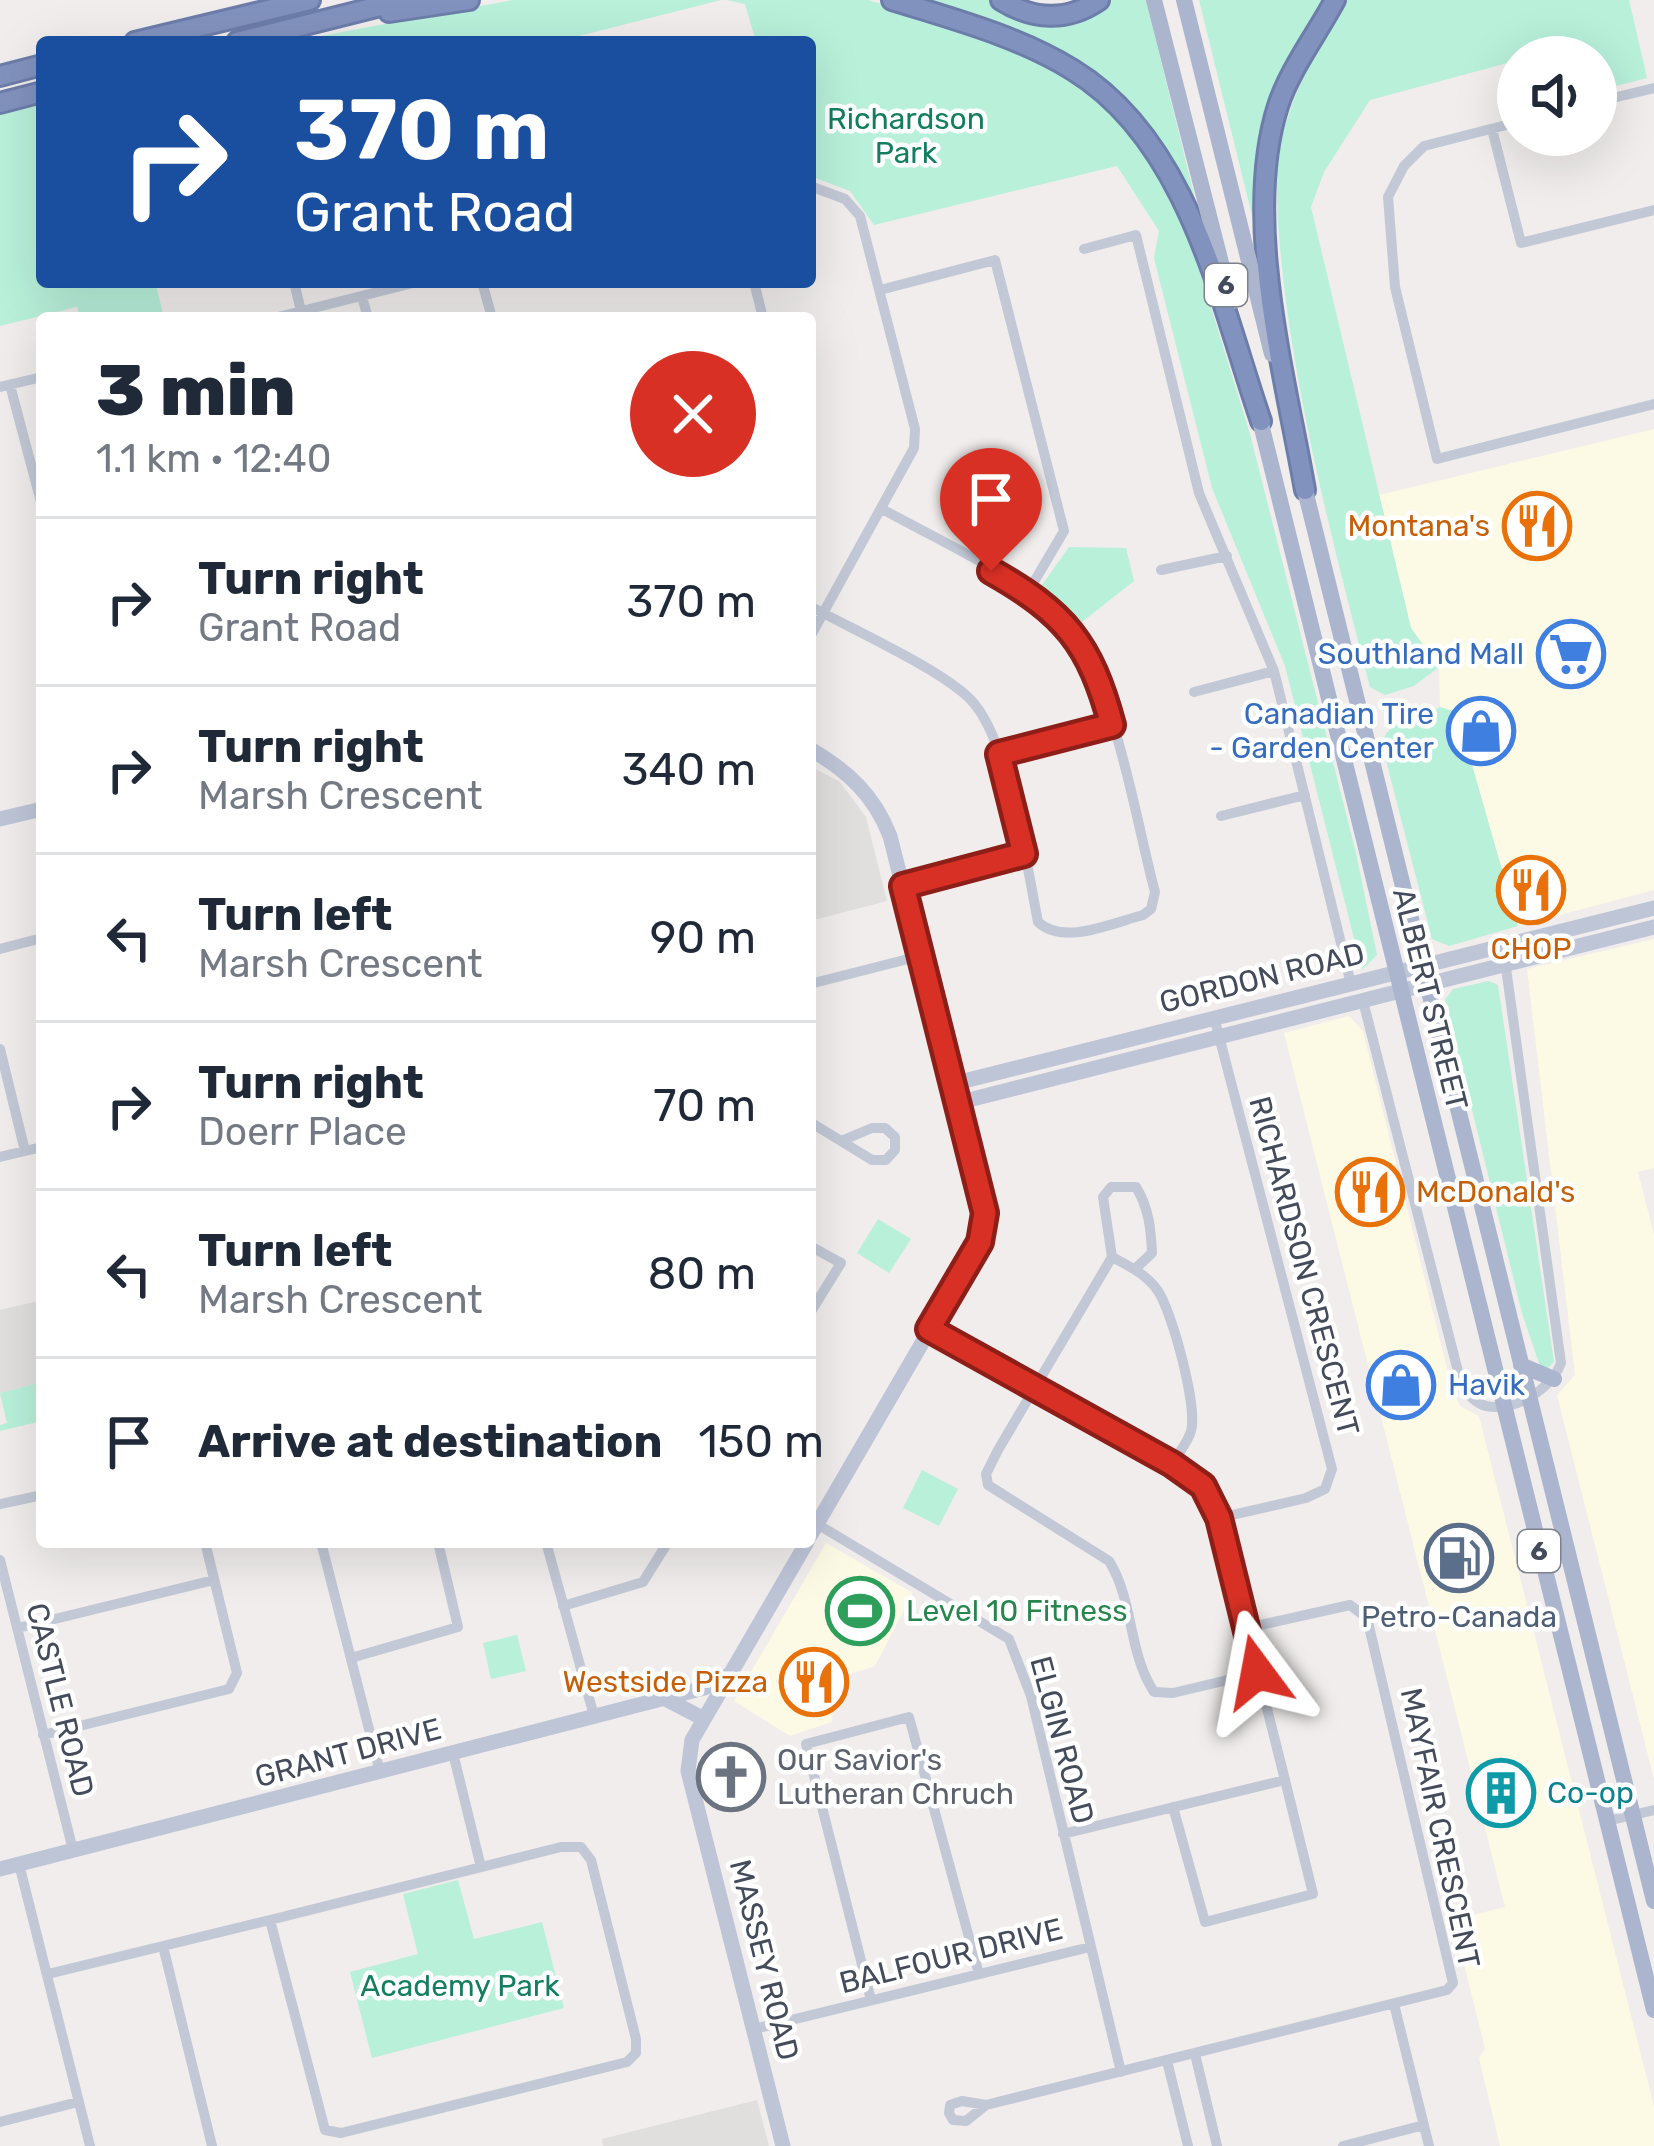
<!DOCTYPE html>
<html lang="en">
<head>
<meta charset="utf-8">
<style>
	body { margin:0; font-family:Rubik,sans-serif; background:#f6f6f7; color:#1f2937; height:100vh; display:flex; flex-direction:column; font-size:45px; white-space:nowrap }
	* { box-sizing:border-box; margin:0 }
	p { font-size:39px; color:#747a83 }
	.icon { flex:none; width:66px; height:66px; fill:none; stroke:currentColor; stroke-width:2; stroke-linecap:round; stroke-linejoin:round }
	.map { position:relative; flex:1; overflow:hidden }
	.panel { position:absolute; left:36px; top:312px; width:780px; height:1236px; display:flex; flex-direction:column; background:#fff; border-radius:12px; box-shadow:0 12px 48px #0002 }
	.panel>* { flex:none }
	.guide { position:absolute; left:36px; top:36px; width:780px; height:252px; border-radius:12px; box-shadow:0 12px 48px #0002; background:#1a4fa0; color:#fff; overflow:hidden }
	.buttons { position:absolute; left:1497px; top:36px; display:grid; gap:24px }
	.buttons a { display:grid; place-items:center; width:120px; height:120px; border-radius:50%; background:#fff; box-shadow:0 12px 48px #0002; font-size:60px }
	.pin { position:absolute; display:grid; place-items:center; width:102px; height:102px; color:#fff; margin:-123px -51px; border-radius:50% 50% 50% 0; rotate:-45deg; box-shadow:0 0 12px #0007 }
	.pin .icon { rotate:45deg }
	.me { position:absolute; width:132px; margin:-66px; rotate:347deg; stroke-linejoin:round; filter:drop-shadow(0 0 9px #0008) }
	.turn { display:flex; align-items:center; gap:42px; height:252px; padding:0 60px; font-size:54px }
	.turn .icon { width:156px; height:156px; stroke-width:2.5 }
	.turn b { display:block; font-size:84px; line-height:102px }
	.round { display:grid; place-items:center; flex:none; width:126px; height:126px; border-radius:63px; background:#f6f6f7 }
	.summary { display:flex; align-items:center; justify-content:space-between; height:204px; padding:0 60px }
	h1 { font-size:72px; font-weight:800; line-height:90px }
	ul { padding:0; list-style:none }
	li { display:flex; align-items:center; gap:36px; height:168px; padding:0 60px; border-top:3px solid #e0e1e3 }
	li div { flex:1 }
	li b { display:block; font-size:45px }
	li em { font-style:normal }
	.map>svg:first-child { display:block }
</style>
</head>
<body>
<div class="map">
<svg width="1654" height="2146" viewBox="0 0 1654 2146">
	<rect width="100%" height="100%" fill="#f0edec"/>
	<path fill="#fcfae4" d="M1654,429V890L1518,926L1457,713L1440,707L1439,667L1411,628L1379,495Z
		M1654,939V1168L1638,1172L1654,1234V1779L1557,1395L1575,1375L1527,969Z
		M1349,1016L1363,1031L1451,1384L1460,1406L1479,1416L1654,2106V2146H1500L1479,2058L1485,2049L1453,1920L1505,1907L1284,1033Z
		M826,1543L913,1593L875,1666L835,1679L832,1722L790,1736L734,1701Z"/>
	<path fill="#e1dede" d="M810,766L840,782L866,817L887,901L810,921Z
		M42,1300V1382L0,1393V1310Z
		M757,2100L769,2146H603L602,2139Z"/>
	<path fill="#b8f0da" d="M512,0H721L555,42H289Z
		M727,0H868L930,18L1018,51L1070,78L1113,110L1150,156L1183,216L1250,434L1356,853L1377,955L1363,969L1354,964L1359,958L1285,666L1212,488L1154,258L1159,231L1117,166L874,225L850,191L810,176V42H756L745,4Z
		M922,0C938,0 977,0 989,0C997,4 1004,13 1013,17C1047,32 1084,24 1111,0H1146L1197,207C1179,171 1161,133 1131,105C1084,62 983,27 922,0Z
		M1199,0H1324L1274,93L1260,248Z
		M1345,0H1629L1647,78L1596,91V57H1518V69L1515,61L1370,100L1324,172L1311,207L1411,628L1439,667L1414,686L1385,695L1370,687C1335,551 1299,416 1283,277C1278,226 1271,173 1286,123C1299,79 1321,39 1345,0Z
		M42,104V282H166L156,285L164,318H80L77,307L0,326V115Z
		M1069,547L1126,548L1134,581L1078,625L1037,592Z
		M1440,707L1457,712L1518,926L1449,946L1432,939L1382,745C1386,718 1419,720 1440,707Z
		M1489,981L1498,985L1554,1362L1548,1368L1540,1366L1522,1313L1445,1000L1453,989Z
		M878,1219L911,1239L889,1273L857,1253Z
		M42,1382V1421L0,1431V1425L7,1423L0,1393Z
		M922,1470L958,1489L939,1526L903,1508Z
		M517,1635L526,1671L491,1679L483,1643Z
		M458,1880L474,1939L542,1922L564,2008L372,2058L350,1972L418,1954L403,1894Z"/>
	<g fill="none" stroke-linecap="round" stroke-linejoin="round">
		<g stroke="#6d7daa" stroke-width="24">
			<path id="highway" d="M892,0C953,19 1018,36 1073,70C1189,141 1220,302 1261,421
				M1001,0C1033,20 1067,22 1099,0
				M389,12L469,0
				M135,42L310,0
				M237,42L404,0
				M0,76L42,65
				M0,103L42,92
				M1305,490C1285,376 1242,218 1278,106C1290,69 1317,34 1335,0"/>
		</g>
		<path stroke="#c2c8d5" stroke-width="10" d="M1596,102L1654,88
			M1518,122L1424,146L1404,166L1388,197L1395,287L1437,459L1654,404
			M1492,129L1521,243L1654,210
			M810,186L845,199L860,216L915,429L914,448L810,637
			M1084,249L1136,235L1199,493L1274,671L1351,984
			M294,282L301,311
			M482,282L492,318
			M754,282L763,318
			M880,290L995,260L1064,531L1028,592
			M362,297L368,318
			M274,318L417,282
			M10,385L42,506
			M0,387L42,377
			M1161,570L1227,556
			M810,606C851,629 941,669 971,700C1009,740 1027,866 1038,922C1064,946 1112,923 1143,915L1151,909L1155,892C1135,818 1114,676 1063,622C1022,577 936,539 882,509
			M1194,692L1274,671
			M999,754L1112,725
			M1221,816L1305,795
			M903,886L1024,854
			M0,949L42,938
			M810,984L920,956
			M1363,1001L1462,1387C1468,1394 1476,1404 1486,1406C1515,1412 1551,1389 1561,1363L1505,961
			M1214,1017L1332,1469L1325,1489L1306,1498L1219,1518
			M0,1049L25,1151
			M810,1122L841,1141
			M872,1128H885L895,1137V1150L886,1160H872L841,1141Z
			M0,1157L42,1147
			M810,1246L841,1263L810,1313
			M1112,1257L1103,1197L1111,1187H1136C1149,1208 1151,1230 1152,1253L1135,1269
			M929,1329L1172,1464L1203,1486L1219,1518L1285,1780L1063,1834
			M1172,1464C1178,1454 1188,1442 1191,1431C1198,1407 1172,1312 1158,1291C1146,1274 1129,1266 1112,1257L998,1450L986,1474L988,1485L1109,1561C1134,1601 1128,1653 1154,1692L1173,1693L1257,1673
			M0,1504L42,1495
			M817,1524L1009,1639L1031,1696L1121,2072
			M321,1542L380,1772
			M546,1542L594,1716
			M0,1560L73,1850
			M563,1606L643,1582L668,1542
			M18,1628L214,1580
			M351,1658L458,1627L438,1542
			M43,1735L229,1689L237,1673L205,1542
			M453,1753L481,1867
			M1173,1807L1205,1922L1313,1894L1285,1780
			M1607,1821L1654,1810
			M561,1847H581L591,1860L636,2039V2053L627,2062L341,2133L325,2130L270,1920Z
			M19,1864L90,2146
			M163,1946L212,2146
			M48,1974L270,1920
			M871,2000L806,1744L909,1717L979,1974
			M1394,2004L1429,2146
			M754,2029L1090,1947
			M1195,2054L1217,2146
			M1167,2061L1188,2146
			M986,2105L966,2121L953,2120L949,2113L950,2105L962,2101L986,2105L1447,1990L1453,1983L1367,1618L1350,1605L1247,1628
			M0,2122L78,2102
			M1343,2146L1424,2125"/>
		<path stroke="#bec5d7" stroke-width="15" d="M810,749C848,771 874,795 890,836L985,1213L984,1227L972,1257L810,1536
			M0,819L42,809
			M952,1084L1654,908
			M957,1103L1654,927
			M662,1697L704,1719
			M0,1869L704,1688L731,1674
			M783,2146L688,1771L692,1740L807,1542"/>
		<path stroke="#abb5cd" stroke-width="16" d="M1154,0L1231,302
			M1184,0L1272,354
			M1257,408L1654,2010
			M1302,478L1654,1901
			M1521,1365L1554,1379"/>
		<use href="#highway" stroke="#8292be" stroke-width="18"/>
	</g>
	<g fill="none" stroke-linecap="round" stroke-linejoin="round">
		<g stroke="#8d1f18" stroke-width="30">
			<path id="route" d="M991,571C1065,613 1090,643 1112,725L999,754L1024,854L903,886L985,1213L980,1242L929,1329L1172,1464L1203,1486L1219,1518L1257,1672"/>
		</g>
		<use href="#route" stroke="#d93025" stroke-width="21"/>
	</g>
	<defs>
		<g id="restaurant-ring" transform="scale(3.45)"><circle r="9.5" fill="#fff" stroke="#e8710a" stroke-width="1.5"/><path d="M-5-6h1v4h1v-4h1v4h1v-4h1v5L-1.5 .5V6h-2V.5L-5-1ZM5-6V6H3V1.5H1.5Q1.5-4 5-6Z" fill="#e8710a"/></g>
		<g id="supermarket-ring" transform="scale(3.45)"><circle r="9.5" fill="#fff" stroke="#3f7fe0" stroke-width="1.5"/><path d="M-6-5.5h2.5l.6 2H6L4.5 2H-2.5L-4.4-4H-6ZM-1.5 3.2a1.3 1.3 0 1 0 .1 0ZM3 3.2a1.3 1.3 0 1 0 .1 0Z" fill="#3f7fe0"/></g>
		<g id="shop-ring" transform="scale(3.45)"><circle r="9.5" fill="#fff" stroke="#3f7fe0" stroke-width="1.5"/><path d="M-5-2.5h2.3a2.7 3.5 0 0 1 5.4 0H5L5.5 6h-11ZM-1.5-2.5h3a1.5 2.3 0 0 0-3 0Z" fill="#3f7fe0"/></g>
		<g id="fuel-ring" transform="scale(3.45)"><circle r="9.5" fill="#fff" stroke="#5c6f8a" stroke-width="1.5"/><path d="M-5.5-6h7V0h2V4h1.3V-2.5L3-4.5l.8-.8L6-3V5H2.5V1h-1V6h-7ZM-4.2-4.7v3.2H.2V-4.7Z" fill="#5c6f8a"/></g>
		<g id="stadium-ring" transform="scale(3.45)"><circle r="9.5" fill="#fff" stroke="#2e9e5b" stroke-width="1.5"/><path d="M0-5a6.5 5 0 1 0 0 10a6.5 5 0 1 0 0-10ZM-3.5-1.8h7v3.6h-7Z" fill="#2e9e5b"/></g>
		<g id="church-ring" transform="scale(3.45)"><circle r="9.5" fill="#fff" stroke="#6b7280" stroke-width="1.5"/><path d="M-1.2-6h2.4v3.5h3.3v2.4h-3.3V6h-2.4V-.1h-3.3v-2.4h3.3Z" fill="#6b7280"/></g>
		<g id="building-ring" transform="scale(3.45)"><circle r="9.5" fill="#fff" stroke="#0f9aa8" stroke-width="1.5"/><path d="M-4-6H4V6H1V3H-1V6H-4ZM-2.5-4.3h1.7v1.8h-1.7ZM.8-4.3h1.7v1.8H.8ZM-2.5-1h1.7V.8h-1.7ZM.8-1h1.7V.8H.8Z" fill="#0f9aa8"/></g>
	</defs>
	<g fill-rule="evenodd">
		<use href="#restaurant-ring" x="1537" y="526"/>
		<use href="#supermarket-ring" x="1571" y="654"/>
		<use href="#shop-ring" x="1481" y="731"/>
		<use href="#restaurant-ring" x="1531" y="890"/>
		<use href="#restaurant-ring" x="1370" y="1192"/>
		<use href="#shop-ring" x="1401" y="1385"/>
		<use href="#fuel-ring" x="1459" y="1558"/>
		<use href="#stadium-ring" x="860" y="1611"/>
		<use href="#restaurant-ring" x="814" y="1682"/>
		<use href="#church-ring" x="731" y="1777"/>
		<use href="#building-ring" x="1501" y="1793"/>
	</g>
	<g text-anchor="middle" stroke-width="9" stroke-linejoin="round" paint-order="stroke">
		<g fill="#fff" stroke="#7c818c" stroke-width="3">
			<rect x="1205" y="264" width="42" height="42" rx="9"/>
			<rect x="1518" y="1530" width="42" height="42" rx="9"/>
		</g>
		<g font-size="27" font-weight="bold" fill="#444b5b">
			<text x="1226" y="294">6</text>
			<text x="1539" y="1560">6</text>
		</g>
		<g font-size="30" fill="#137e60" stroke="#fff">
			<text x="906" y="129">Richardson<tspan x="906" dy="34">Park</tspan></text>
			<text x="460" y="1996">Academy Park</text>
		</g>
		<g font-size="30" fill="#c56008" stroke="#fff" text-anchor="end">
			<text x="1490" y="536">Montana's</text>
			<text x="1531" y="959" text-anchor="middle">CHOP</text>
			<text x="1416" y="1202" text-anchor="start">McDonald's</text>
			<text x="768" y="1692">Westside Pizza</text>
		</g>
		<g font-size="30" fill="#366cbe" stroke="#fff" text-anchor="end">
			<text x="1524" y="664">Southland Mall</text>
			<text x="1434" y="724">Canadian Tire<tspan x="1434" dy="34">- Garden Center</tspan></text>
			<text x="1448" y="1395" text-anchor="start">Havik</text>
		</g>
		<g font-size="30" fill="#444b5b" stroke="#fff">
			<text transform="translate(1262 978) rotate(-14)" y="10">GORDON ROAD</text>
			<text transform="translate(1430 999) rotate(76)" y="10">ALBERT STREET</text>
			<text transform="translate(1304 1266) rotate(75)" y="10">RICHARDSON CRESCENT</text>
			<text transform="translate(60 1700) rotate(76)" y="10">CASTLE ROAD</text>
			<text transform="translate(1062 1740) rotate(75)" y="10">ELGIN ROAD</text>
			<text transform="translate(348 1753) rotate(-15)" y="10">GRANT DRIVE</text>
			<text transform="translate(1440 1828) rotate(78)" y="10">MAYFAIR CRESCENT</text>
			<text transform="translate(951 1956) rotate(-14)" y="10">BALFOUR DRIVE</text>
			<text transform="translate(764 1960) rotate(76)" y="10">MASSEY ROAD</text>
		</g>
		<g font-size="30" fill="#27864d" stroke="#fff" text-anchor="start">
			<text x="906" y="1621">Level 10 Fitness</text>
		</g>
		<g font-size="30" fill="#4e5e75" stroke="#fff">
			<text x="1459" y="1627">Petro-Canada</text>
		</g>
		<g font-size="30" fill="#5b616d" stroke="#fff" text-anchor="start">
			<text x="777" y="1770">Our Savior's<tspan x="777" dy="34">Lutheran Chruch</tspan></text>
		</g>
		<g font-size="30" fill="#0d838f" stroke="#fff" text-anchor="start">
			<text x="1547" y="1803">Co-op</text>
		</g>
	</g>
</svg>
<div class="buttons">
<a><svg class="icon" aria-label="sound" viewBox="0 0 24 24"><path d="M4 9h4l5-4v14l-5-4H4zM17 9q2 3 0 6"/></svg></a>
</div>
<div class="pin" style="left:991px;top:571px;background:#d93025"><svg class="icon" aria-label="arrive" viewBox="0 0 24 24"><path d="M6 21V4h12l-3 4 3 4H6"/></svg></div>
<svg class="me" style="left:1257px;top:1672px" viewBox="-20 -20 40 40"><path d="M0-17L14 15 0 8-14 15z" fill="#d93025" stroke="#fff" stroke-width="4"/></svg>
<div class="guide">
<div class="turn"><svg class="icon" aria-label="right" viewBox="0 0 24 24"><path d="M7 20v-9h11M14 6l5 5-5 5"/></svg><div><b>370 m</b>Grant Road</div></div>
</div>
<section class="panel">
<div class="summary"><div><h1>3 min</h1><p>1.1 km · 12:40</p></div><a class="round" style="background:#d93025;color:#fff"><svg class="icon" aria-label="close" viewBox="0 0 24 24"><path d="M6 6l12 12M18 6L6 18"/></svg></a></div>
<ul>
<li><svg class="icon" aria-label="right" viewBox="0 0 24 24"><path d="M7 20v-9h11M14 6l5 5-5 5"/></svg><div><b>Turn right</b><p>Grant Road</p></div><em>370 m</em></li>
<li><svg class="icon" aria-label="right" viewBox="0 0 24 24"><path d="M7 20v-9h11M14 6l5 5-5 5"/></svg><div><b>Turn right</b><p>Marsh Crescent</p></div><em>340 m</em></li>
<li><svg class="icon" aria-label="left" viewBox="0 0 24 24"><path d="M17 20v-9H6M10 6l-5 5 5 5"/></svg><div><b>Turn left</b><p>Marsh Crescent</p></div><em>90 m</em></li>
<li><svg class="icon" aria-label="right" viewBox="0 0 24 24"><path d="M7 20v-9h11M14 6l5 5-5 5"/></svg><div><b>Turn right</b><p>Doerr Place</p></div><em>70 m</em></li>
<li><svg class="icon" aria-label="left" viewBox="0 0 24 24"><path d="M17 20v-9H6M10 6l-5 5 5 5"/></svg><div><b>Turn left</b><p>Marsh Crescent</p></div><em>80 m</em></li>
<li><svg class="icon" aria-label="arrive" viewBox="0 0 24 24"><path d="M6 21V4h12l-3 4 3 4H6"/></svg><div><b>Arrive at destination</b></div><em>150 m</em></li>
</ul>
</section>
</div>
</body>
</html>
